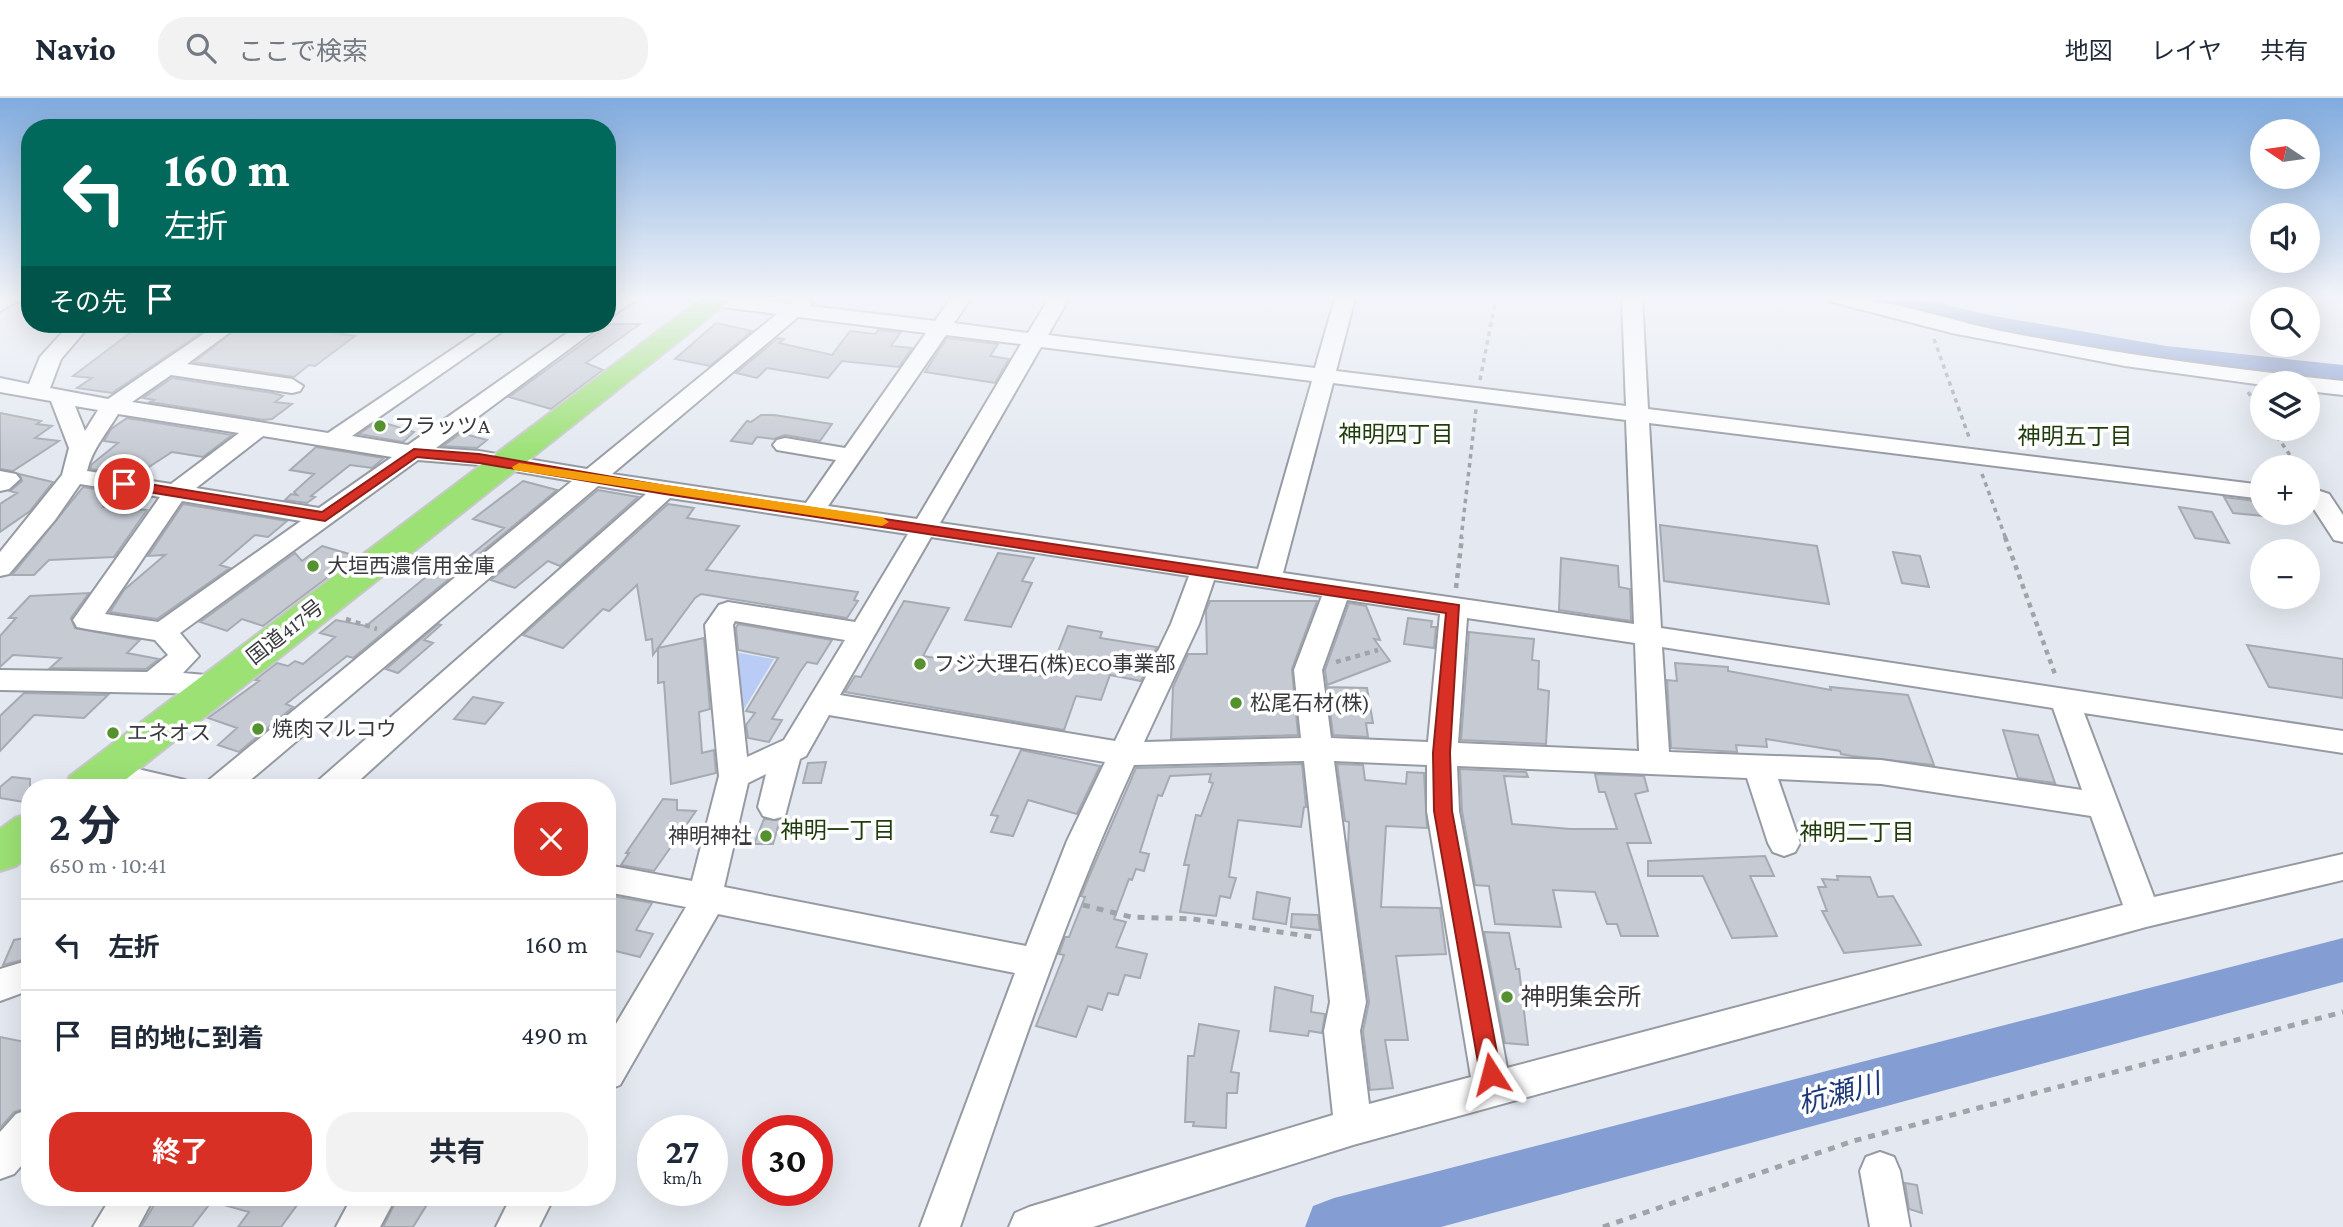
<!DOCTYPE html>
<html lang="ja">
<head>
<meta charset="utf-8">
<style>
	body { margin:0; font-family:"Crimson Pro","Noto Sans JP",serif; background:#f2f2f3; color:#1f2937; height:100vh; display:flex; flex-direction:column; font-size:26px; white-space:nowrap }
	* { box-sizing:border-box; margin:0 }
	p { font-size:23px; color:#747a83 }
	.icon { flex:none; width:38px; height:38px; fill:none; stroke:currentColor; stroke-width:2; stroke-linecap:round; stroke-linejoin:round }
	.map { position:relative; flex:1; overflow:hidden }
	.drawer { position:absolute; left:21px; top:681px; width:595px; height:427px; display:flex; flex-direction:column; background:#fff; border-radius:28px; box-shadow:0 7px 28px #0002 }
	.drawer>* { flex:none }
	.top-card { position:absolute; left:21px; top:21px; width:595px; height:214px; border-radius:28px; box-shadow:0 7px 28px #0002; background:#00695c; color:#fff; overflow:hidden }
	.needle { width:46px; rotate:283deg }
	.buttons { position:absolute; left:2250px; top:21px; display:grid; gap:14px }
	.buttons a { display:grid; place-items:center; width:70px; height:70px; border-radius:50%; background:#fff; box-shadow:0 7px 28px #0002; font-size:35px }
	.speed { position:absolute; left:637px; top:1017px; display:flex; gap:14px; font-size:35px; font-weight:700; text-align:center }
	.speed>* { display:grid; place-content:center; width:91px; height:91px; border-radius:50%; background:#fff; box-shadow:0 7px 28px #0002; line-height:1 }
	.speed small { font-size:18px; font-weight:400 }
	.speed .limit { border:10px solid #d22; background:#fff; color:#111 }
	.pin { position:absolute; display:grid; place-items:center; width:60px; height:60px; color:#fff; margin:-30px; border:4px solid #fff; border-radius:50%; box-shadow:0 2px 7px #0007 }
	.me { position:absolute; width:77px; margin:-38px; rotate:351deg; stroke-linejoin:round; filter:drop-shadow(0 0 5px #0008) }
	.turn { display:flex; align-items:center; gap:24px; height:147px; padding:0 28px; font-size:32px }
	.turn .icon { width:91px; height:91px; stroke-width:2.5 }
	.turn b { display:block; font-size:49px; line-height:60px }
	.then { display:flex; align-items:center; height:66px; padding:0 28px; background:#0003; gap:14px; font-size:26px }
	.round { display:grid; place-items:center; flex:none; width:74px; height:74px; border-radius:28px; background:#f2f2f3 }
	.headline { display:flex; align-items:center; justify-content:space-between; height:119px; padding:0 28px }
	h1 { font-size:42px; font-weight:700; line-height:52px }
	.primary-button { display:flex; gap:14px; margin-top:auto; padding:14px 28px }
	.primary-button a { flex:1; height:80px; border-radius:28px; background:#d93025; color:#fff; font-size:28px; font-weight:700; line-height:80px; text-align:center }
	.primary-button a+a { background:#f2f2f3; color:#1f2937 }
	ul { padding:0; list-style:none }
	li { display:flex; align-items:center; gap:21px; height:91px; padding:0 28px; border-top:2px solid #e0e1e3 }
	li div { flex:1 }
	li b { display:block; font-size:26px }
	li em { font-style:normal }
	header { display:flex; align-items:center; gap:42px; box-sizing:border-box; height:98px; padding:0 35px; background:#fff; border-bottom:2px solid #e0e1e3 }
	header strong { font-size:33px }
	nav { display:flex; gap:38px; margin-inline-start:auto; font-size:24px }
	.search { width:490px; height:63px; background:#f2f2f3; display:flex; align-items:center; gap:18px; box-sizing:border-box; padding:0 24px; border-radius:28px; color:#747a83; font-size:26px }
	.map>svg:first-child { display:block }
</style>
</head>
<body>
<header>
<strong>Navio</strong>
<div class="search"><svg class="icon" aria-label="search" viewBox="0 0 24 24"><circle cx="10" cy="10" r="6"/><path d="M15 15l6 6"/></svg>ここで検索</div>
<nav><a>地図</a><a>レイヤ</a><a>共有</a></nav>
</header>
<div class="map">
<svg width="2343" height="1129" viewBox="0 0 2343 1129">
	<rect width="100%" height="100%" fill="#e4e9f1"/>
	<path fill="#b8ccf5" d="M734,554L774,561L743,613Z"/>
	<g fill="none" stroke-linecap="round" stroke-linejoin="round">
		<path fill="#849dd2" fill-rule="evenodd" d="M1865,200H1915L1989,217L2166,248L2343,267V285L2166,266L1989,235L1869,206Z
			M2343,840V884L1441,1129H1305L1313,1108L1334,1100Z"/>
	</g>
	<path fill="#c6cad2" stroke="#a6aab3" stroke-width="2" d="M716,225L752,233L710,268L675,261Z
		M142,226H214L112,295L77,290L92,280L73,278Z
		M243,226H274L355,238L315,268L309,267L294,279L194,264Z
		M610,226H640L586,265L603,272L551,311L509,299Z
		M878,232L901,234L891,248L912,250L899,269L842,263L828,280L767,270L757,280L736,275L778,240L784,241L779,245L832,257L850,233L875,236Z
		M947,240L998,246L990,258L1009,261L995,285L925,274Z
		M172,280L273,295L283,298L275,304L292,306L272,321L263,322L150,304L154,302L143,300Z
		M0,315L41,323L37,326L52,328L35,340L59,343L13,373L0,371Z
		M761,317H774L832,326L820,343L785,337L774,341L757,339L752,346L731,343L747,323L751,324Z
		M127,320L232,337L203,359L172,354L135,378L90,371L92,366L118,345L104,343L111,331Z
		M378,323L414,334L403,344L359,336Z
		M461,335L487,342L477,350L443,348Z
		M316,349L384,360L372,370L350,367L311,398L315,399L307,405L285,402L291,396L297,397L294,394L314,376L290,372Z
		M19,376L53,384L30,413L0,434V406L17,395L10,393L22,383Z
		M523,383L557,392L353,560L347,558L286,606L293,609L239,654L218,647L237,630L208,620L259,583L255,582L277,565L288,568L295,563L303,566L335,539L320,535L336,522L366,528L448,461L461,465L504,430L473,421Z
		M83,389L116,395L103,409L147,412L114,459L49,462L34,477H12Z
		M598,392L638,399L560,468L548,463L515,490L491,482Z
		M2224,399L2263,404V418L2233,415Z
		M183,406L287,423L268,439L255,437L220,467L230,470L157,521L110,514L124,492L165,457L148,458Z
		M668,406L694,410L687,420L739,428L706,472L858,494L854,502L858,503L847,520L701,496L695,500L658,550L704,540L710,611L699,614L702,655L714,652L716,675L671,686L664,584L658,585V550L653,557L652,541L646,542L637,487L609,513L603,511L563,550L523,537Z
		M2179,409L2212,414L2229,445L2195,440Z
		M1660,427L1817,448L1829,506L1664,483Z
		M322,448L356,458L263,528L242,521L227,533L200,524L295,455L302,463Z
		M1893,454L1920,458L1929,489L1902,485Z
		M998,455L1034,460L1022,483L1032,485L1011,529L965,522Z
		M1561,460L1618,468L1619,489L1630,491L1631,523L1559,512Z
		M89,495L71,520L75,530L140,542L127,555L159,561L146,571L50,570L61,560L13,557L0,569V538L16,520H9L30,498Z
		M904,503L949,510L923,558L1048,579L1068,528L1102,534L1100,540L1157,549L1141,583L1110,577L1101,602L1076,598L1064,632L845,594L855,578L861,579Z
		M1210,503H1317L1292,571L1298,637L1171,641L1173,589L1188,556H1207L1206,512Z
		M1349,505L1366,508L1380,542L1374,541L1390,563L1327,587L1325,572Z
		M1408,520L1432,523L1431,529H1436L1434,550L1404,546Z
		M438,526L441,527L424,542L433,545L398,575L386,571Z
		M738,526L832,542L817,566L807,564L800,574L772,621L782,622L769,644L748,640L746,627L755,615L746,613L778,560L738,552L736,530Z
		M1469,534L1534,541L1532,562L1539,563L1538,591L1549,593L1546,646L1461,642Z
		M2247,547L2343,561V600L2269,589Z
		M1675,565L1728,569V573L1831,592L1830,589L1908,597L1934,667L1852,658L1841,656L1840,653L1766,641L1767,649L1736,647L1737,654L1671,650L1667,582L1677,583Z
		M1327,589L1367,590L1373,625H1366L1368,639L1333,637Z
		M24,595L108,597L84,620L34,617L0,653V618Z
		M473,599L503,605L485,626L454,621Z
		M2003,632L2038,637L2055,685L2018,680Z
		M1021,652L1100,668L1077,716L1028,702L1013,738L991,734L998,718L991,717Z
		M826,664L821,685H803L808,665Z
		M1302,666L1306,709H1304L1301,729L1238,722L1229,779L1236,780L1230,800L1220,798L1216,818L1180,814L1189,767H1184L1196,717L1201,718L1213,685L1209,684L1211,676L1170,678L1162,698L1158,697L1140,754L1149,756L1144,773L1136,771L1132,782L1129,781L1114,821L1126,824L1116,849L1147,856L1140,880L1125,877L1118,897L1108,895L1102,912L1088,908L1076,939L1036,928L1064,857L1059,856L1065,839H1069L1085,799L1081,798L1088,781L1136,670Z
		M1337,666L1363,667L1365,682L1406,686L1407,674L1424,675L1427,730L1386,728L1381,809L1440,810L1446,856L1396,858L1408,942H1385L1393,990L1370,992L1363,933L1369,904L1348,752L1349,724L1345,723Z
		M1460,671L1526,674L1528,679L1504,678L1512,726L1570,731H1617L1605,694H1599L1595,676L1644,678L1648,693L1635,696L1651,745H1627L1658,838H1621L1617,826H1607L1595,794L1553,792L1561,829L1495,826L1489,788L1475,787L1462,713Z
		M12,679L30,681V705L0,700V689Z
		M663,701L677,702V712L696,713L654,773L621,767L629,755H626Z
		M764,721L780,722L773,746H754Z
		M1765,758L1774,778H1750L1777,838L1732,840L1703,778H1648V763Z
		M1837,778L1870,779L1878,799L1893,798L1921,847L1844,855L1822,813H1827L1818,789H1826L1822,781L1838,782Z
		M1257,794L1290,800L1286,826L1253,821Z
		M607,797L652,805L636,832L653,836L640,859L607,851Z
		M1292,816L1318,817L1320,832L1291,829Z
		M1484,834L1509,835L1516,871H1519L1528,947L1505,945Z
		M30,839V860L3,867L14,842Z
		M1275,889L1313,898L1311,914L1325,916L1322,935L1309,933L1308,938L1270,933Z
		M1199,926L1239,933L1231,974L1239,975L1237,995H1227L1226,1030L1193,1028L1194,1024H1185L1188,958H1194Z
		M0,939L30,945V1009L14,1014L0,1030Z
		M1905,1085L1917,1087L1922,1115L1909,1111Z
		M159,1099H215L192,1129H141Z
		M217,1099H303L281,1129H238L249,1114L217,1105Z
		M398,1099L428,1105L413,1129H383Z"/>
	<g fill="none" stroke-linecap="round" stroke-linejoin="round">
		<g stroke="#969aa2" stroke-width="4">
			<path id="minor" d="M0,200H24L0,213Z
				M616,200H639L607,221V206Z
				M688,200H745L789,205L795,201L805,200L812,205L810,208L935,223L951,200H971L954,225L1028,235L1049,200H1069L1048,237L1315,270L1335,200H1355L1336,273L1626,308L1622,200H1642L1648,311L2263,387V401L1649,325L1661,530L2343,633V655L2084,615L2154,799L2343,756V782L2146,829L1353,1047L1093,1129H1009L1015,1115L1029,1109L1333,1017L1324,933L1330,904L1304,663L1134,667C1065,817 1014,972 960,1129H920L1015,875L718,816L620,987L607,992V941L686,809L607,794V767L692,783L719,678L705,527L719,507L728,504L855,524L908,436L670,400L351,690H315L319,682L646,396L598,388L241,690H205L209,682L572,383L479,367L418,362L180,535L199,558L183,575L228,579L232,586L228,593L218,596L0,592V572L147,574L168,557L155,542L87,531L77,529L73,522L160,399L80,386L55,422L9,476L0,478V454L62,377L69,350L51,303L0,294V280L29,286L40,259L70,226H91L61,261L50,290L108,301L218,226H241L187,266L292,281L303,288L300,293L292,295L171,277L132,304L328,335L490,226H513L352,338L408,347L580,226H603L436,350L479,353L587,371L777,216L698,206ZM798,219L926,235L845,350L785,340L777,342L773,347L777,352L836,362L806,405L612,376ZM946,237L1021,246L917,421L828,408ZM1041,249L1312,283L1258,471L940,425ZM1333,285L1626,322L1634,526L1283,475ZM75,308L98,312L85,333ZM118,316L239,335L171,386L87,373C92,351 107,335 118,316ZM263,338L392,359L319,410L196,390ZM182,403L301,423L158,524L105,516ZM931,439L1189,478L1171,526L1115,643L840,597ZM1214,482L1322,498L1294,572L1301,640L1144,644L1199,526ZM1347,502L1440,516L1428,644L1331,640L1322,572ZM1467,520L1635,545L1639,653L1458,645ZM735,523L845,542L784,642L747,659L733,527ZM1662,549L2053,610L2082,692L1881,662L1669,654ZM829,617L1105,664L1067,743L1026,848L724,789L748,685L766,676L758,709L763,718L774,721L785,718L800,661L806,658ZM1334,663L1427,667V713L1471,979L1369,1006L1360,933L1366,904ZM1457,668L1747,680L1768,745L1773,754L1784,758L1795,754L1800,745L1778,681L1881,686L2091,718L2123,807L1507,970L1459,713Z
				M1829,200C1887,198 1953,224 2011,235C2121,257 2232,271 2343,283V297L2308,293V285L2263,287L2125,268L1952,235L1832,204Z
				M0,373L16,376L20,381L9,391L0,393Z
				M2320,393L2329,396L2343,417V444L2334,442L2308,402L2311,396Z
				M108,660L129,669L185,682L189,690C162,690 108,700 93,672L97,664Z
				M30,862V892L0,903V871Z
				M30,1011V1058L14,1076L0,1081V1034L16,1016Z
				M1880,1054L1894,1059L1900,1073L1910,1129H1870L1860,1073L1866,1059Z
				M111,1099H148L151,1105L138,1129H93Z
				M352,1099H396L380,1129H336Z
				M511,1099H554L539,1129H496Z"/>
		</g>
		<g stroke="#c7c8c9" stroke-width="4">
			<path id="highway" d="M702,200H733L115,690H64L70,678Z
				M30,715V757L16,768L0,773V731L15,720Z"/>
		</g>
		<path stroke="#a0a4aa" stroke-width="3.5" stroke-dasharray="4.5 4.5" stroke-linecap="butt" d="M1934,241L1970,342
			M1480,282L1496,200
			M2248,294L2263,316
			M2272,331L2298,369
			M1982,376L2006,441
			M1461,441L1476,311"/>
		<path stroke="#a0a4aa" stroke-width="4.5" stroke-dasharray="5 5" stroke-linecap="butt" d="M2005,439L2056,579
			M1456,490L1462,439
			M346,521L377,531
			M1336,564L1378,552"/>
		<path stroke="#a0a4aa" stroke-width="5" stroke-dasharray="7 7" stroke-linecap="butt" d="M1083,807L1131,819L1193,821L1313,839
			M1603,1129L1853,1043L2343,914"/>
		<use href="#minor" fill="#fff" fill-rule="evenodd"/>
		<use href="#highway" fill="#9be174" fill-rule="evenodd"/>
	</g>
	<linearGradient id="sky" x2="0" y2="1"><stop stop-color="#80abdf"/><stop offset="0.56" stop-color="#f3f5f9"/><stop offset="1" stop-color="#f3f5f9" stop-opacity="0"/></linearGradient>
	<rect width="2343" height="358" fill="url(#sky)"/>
	<path fill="#d93025" stroke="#8d1f18" stroke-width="2" d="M414,351L479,356L665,388L1459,507L1450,655L1452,713L1501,976L1498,983L1491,986L1483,983L1480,976L1434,713L1433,655L1446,515L665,396L479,365L417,359L325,423L124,390L117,386L124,382L322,414Z"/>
	<path fill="#f59e0b" d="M519,365L882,419L889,424L882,428L514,372L512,369Z"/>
	<g fill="#55912f" stroke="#fff" stroke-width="2.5">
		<circle cx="380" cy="328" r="7"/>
		<circle cx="313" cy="468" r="7"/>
		<circle cx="920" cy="566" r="7"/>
		<circle cx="1236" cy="605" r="7"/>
		<circle cx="258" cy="631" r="7"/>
		<circle cx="113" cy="635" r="7"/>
		<circle cx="766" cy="738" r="7"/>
		<circle cx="1507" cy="899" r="7"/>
	</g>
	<g text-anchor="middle" stroke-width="7" stroke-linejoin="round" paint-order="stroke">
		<g font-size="21" fill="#38393d" stroke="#fff" text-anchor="start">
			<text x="394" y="335">フラッツA</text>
			<text x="327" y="475">大垣西濃信用金庫</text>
			<text x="934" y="573">フジ大理石(株)ECO事業部</text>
			<text x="1250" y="612">松尾石材(株)</text>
			<text x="272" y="638">焼肉マルコウ</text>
			<text x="127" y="642">エネオス</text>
			<text x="752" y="745" text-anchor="end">神明神社</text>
		</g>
		<g font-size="21" fill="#38393d" stroke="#fff">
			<text transform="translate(285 534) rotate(-38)" y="7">国道417号</text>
		</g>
		<g font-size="23" fill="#1f3c0d" stroke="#fff">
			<text x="1396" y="344">神明四丁目</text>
			<text x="2075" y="346">神明五丁目</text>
			<text x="838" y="740">神明一丁目</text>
			<text x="1857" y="742">神明二丁目</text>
		</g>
		<g font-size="24" fill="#38393d" stroke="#fff" text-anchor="start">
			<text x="1521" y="907">神明集会所</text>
		</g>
		<g font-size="28" font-style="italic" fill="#1d3877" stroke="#fff">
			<text transform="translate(1839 995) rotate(-15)" y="10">杭瀬川</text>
		</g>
	</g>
</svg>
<div class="buttons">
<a><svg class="needle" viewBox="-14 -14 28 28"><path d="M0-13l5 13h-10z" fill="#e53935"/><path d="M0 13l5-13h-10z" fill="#747a83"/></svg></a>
<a><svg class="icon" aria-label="sound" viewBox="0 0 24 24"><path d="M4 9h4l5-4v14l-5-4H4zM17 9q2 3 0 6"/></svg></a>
<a><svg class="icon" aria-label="search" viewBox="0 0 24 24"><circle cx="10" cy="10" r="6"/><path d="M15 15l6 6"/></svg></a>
<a><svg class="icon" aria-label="layers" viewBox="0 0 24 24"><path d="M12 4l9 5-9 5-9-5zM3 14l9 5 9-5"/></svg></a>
<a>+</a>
<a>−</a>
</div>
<div class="speed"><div>27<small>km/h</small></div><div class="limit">30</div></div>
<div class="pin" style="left:124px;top:386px;background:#d93025"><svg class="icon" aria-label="arrive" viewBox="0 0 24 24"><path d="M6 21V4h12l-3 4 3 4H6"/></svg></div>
<svg class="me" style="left:1491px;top:976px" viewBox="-20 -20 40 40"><path d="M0-17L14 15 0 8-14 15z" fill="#d93025" stroke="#fff" stroke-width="4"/></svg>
<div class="top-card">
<div class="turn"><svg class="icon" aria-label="left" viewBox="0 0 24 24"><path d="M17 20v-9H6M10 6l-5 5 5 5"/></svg><div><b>160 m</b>左折</div></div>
<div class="then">その先<svg class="icon" aria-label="arrive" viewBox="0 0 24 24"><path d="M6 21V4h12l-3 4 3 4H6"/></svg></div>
</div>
<section class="drawer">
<div class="headline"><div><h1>2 分</h1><p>650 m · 10:41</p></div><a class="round" style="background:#d93025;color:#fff"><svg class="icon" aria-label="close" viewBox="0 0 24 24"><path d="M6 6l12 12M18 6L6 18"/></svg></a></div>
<ul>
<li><svg class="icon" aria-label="left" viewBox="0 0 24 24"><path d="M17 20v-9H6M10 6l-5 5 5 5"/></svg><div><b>左折</b></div><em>160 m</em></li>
<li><svg class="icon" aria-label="arrive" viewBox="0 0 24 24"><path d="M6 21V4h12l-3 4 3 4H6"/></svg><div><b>目的地に到着</b></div><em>490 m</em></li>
</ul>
<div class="primary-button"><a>終了</a><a>共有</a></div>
</section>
</div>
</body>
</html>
